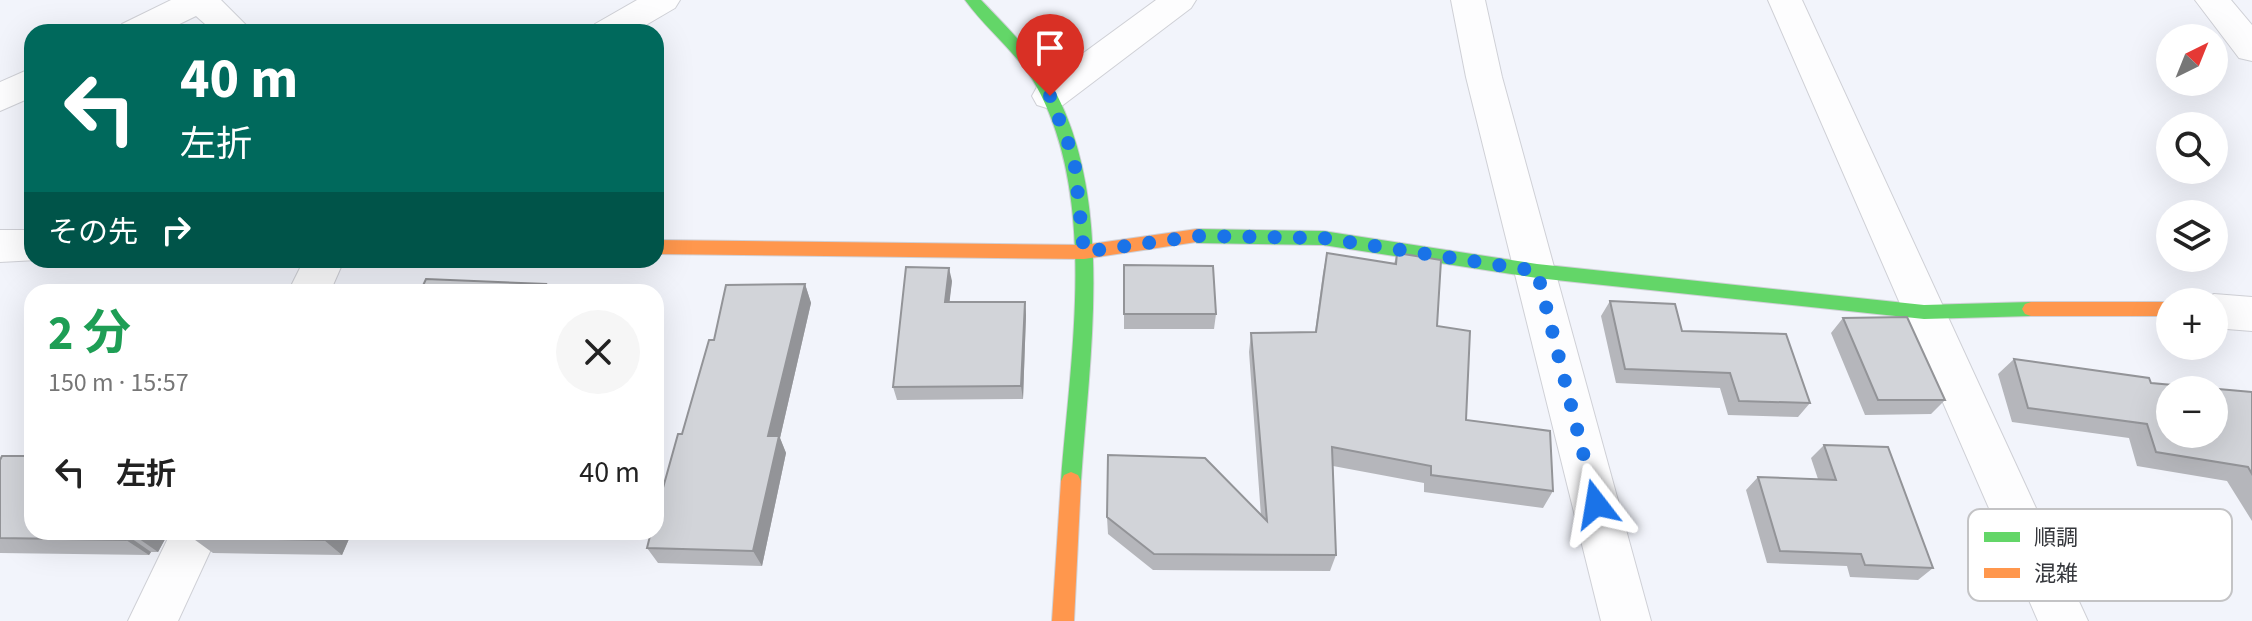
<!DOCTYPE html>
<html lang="ja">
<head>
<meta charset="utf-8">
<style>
	body { margin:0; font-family:"Source Sans 3","Noto Sans JP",sans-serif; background:#f6f6f6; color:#222; height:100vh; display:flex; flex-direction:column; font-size:30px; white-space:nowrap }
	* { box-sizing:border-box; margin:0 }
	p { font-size:26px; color:#767676 }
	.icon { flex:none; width:44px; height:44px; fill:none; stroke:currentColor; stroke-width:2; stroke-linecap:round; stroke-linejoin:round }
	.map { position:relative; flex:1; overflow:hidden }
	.sheet { position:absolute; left:24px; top:284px; width:640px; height:256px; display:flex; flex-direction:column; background:#fff; border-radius:24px; box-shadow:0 8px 32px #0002 }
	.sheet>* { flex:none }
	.banner { position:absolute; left:24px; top:24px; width:640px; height:244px; border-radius:24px; box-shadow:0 8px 32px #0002; background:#00695c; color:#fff; overflow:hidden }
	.needle { width:52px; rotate:43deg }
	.tools { position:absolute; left:2156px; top:24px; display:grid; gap:16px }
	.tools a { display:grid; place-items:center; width:72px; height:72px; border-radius:50%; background:#fff; box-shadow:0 8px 32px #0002; font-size:40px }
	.pin { position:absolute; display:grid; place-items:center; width:68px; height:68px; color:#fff; margin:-82px -34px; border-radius:50% 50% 50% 0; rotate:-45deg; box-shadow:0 0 8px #0007 }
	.pin .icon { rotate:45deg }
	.me { position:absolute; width:88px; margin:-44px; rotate:346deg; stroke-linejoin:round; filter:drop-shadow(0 0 6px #0008) }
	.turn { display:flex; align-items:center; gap:28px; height:168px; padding:0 24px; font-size:36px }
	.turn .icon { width:104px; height:104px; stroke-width:2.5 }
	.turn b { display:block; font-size:56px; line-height:68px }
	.then { display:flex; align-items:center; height:76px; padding:0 24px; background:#0003; gap:16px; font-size:30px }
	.round { display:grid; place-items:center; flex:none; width:84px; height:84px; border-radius:42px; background:#f6f6f6 }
	.overview { display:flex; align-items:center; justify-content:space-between; height:136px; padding:0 24px }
	h1 { font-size:48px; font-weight:700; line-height:60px; color:#1e9e55 }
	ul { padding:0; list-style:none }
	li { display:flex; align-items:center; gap:24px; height:104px; padding:0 24px }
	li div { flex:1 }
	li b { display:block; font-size:30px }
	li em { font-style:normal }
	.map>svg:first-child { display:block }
</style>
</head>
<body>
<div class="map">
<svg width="2252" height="621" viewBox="0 0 2252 621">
	<rect width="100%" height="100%" fill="#f2f4fb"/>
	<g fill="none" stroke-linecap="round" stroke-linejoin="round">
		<g stroke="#cfd0d6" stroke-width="2">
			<path id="street" d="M171,0H221L253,32H214L196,16L163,32H116L122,24Z
				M637,0H680L675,8L634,32H589L595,24Z
				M1156,0H1196L1191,8L1063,105L1050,109L1037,105L1032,96L1037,87Z
				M1451,0H1485L1502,77L1651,621H1601L1466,77Z
				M1768,0H1802L2088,621H2038Z
				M2195,0H2231L2252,25V61L2239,58Z
				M32,68V97L0,111V82Z
				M0,230H32V260H37L0,262Z
				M304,260H344L330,292H288Z
				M2214,294L2252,297V331L2214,328V302H2198Z
				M171,532H219L178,621H128Z"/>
		</g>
		<g stroke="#cfd0d6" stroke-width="2">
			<path id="fast" d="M965,0H981C1009,29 1039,59 1057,95C1114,208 1089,359 1081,481L1078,487L1071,490L1064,487L1061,481C1070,360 1097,208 1041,95C1023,57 989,33 965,0Z
				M1197,229L1323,231L1537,264L1924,305L2031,302L2037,304L2040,309L2037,314L2031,316L1924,319L1537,278L1323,245L1197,243L1188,236Z"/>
		</g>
		<g stroke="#cfd0d6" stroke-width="2">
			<path id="slow" d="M1197,229L1203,231L1206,236L1203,241L1084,259L656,254V240L1084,245Z
				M2031,302H2171L2170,316H2031L2025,314L2022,309L2025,304Z
				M1071,472L1078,475L1081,481L1074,621H1052L1061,481L1064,475Z"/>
		</g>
		<use href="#street" fill="#fdfdfe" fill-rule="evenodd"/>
		<use href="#fast" fill="#63d668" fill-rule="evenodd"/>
		<use href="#slow" fill="#ff974d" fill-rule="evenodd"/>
	</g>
	<path fill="#b5b6bb" d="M1327,253L1394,264L1397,253L1437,326L1466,420L1553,491L1543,508L1424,492V483L1333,466L1336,555L1330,571L1153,570L1108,534L1107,517L1261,516L1249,352L1251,333L1315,332L1323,273Z
		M1124,265L1216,314L1214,329H1124Z
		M952,281L949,302H1025L1026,315L1023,399L897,400L893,387Z
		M805,284L811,303L780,438L786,453L762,566L658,563L647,548L682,434L714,340Z
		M1610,301L1682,331L1810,403L1798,417L1728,415L1720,388L1616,383L1601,316Z
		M1843,318L1945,400L1931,414L1865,415L1831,333Z
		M2014,359L2151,383L2252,392V521L2227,481L2137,466L2129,438L2012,422L1998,374Z
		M1824,445L1933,568L1918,580L1850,577L1847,566L1767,563L1746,490L1758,477L1818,479L1811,458Z
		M0,460L169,532L158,552H151L149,555L0,553Z
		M352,532L342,555L213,553L191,537Z"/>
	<path fill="#939498" d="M949,268L952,281L948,315L945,302Z
		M546,284L552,292H543Z
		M805,284L811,303L780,438L786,453L762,566L753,551L768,436Z
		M1025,302L1026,315L1023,399L1021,386Z
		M138,532H169L158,552L135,536Z
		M327,532H352L342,555L324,540Z
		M128,536L151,552L149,555L126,540Z"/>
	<path fill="#d2d4d9" stroke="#939498" stroke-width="2" fill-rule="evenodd" d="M1327,253L1396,264L1397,253L1441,260L1437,326L1470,331L1466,420L1550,431L1553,491L1431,475V466L1332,447L1336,555L1154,554L1107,517L1108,455L1205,458L1267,521L1251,333L1316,332Z
		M1124,265L1213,266L1216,314H1124Z
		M906,267L949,268L945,302H1025L1021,386L893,387Z
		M426,279L546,284L543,292H420Z
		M805,284L768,436H779L753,551L647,548L651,532H656V513L678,434H682L709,340H714L726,285Z
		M1610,301L1675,304L1682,331L1786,334L1810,403L1739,401L1730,373L1625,369Z
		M1907,317L1945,400H1878L1843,318Z
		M2014,359L2149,378L2151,383L2252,392V474L2248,467L2156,452L2147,424L2028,408ZM2170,390H2214V434H2170Z
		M1824,445L1888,447L1933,568L1865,565L1861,554L1780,551L1758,477L1836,480Z
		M2,456H32V532H138L135,536H128L126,540L0,538V460Z
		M194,532H327L324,540L191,537Z"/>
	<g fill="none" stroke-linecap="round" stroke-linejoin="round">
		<path stroke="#1a73e8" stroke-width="14" stroke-dasharray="0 25.2" d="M1050,96L1074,158L1084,252L1198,236L1323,238L1537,271L1596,504"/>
	</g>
	<rect x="1968" y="509" width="264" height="92" rx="12" fill="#fff" stroke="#c3c3c5" stroke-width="2"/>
	<rect x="1984" y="532" width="36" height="10" fill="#63d668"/>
	<rect x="1984" y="568" width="36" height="10" fill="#ff974d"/>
	<g font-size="22" fill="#36383d">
		<text x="2034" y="545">順調</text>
		<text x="2034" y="581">混雑</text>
	</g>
</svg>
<div class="tools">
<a><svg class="needle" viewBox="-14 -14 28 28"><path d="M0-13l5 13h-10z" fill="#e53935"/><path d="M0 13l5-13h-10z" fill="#767676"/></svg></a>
<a><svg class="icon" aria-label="search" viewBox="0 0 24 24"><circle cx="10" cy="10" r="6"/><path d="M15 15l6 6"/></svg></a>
<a><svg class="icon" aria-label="layers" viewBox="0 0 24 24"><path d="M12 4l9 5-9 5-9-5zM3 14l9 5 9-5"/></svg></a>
<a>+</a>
<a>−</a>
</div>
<div class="pin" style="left:1050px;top:96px;background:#d93025"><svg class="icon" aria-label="arrive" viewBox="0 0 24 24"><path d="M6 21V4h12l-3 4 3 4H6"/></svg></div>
<svg class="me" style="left:1596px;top:504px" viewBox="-20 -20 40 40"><path d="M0-17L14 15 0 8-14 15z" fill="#1a73e8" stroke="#fff" stroke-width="4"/></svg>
<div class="banner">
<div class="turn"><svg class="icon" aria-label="left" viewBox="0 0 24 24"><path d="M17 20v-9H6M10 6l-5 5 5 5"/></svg><div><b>40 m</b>左折</div></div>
<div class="then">その先<svg class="icon" aria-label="right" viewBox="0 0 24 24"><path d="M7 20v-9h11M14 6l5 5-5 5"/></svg></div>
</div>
<section class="sheet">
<div class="overview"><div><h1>2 分</h1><p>150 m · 15:57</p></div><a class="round"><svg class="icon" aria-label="close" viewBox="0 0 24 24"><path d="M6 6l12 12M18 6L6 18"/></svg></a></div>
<ul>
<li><svg class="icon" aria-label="left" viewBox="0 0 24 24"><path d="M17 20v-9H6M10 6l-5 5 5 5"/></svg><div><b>左折</b></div><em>40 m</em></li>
</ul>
</section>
</div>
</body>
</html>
